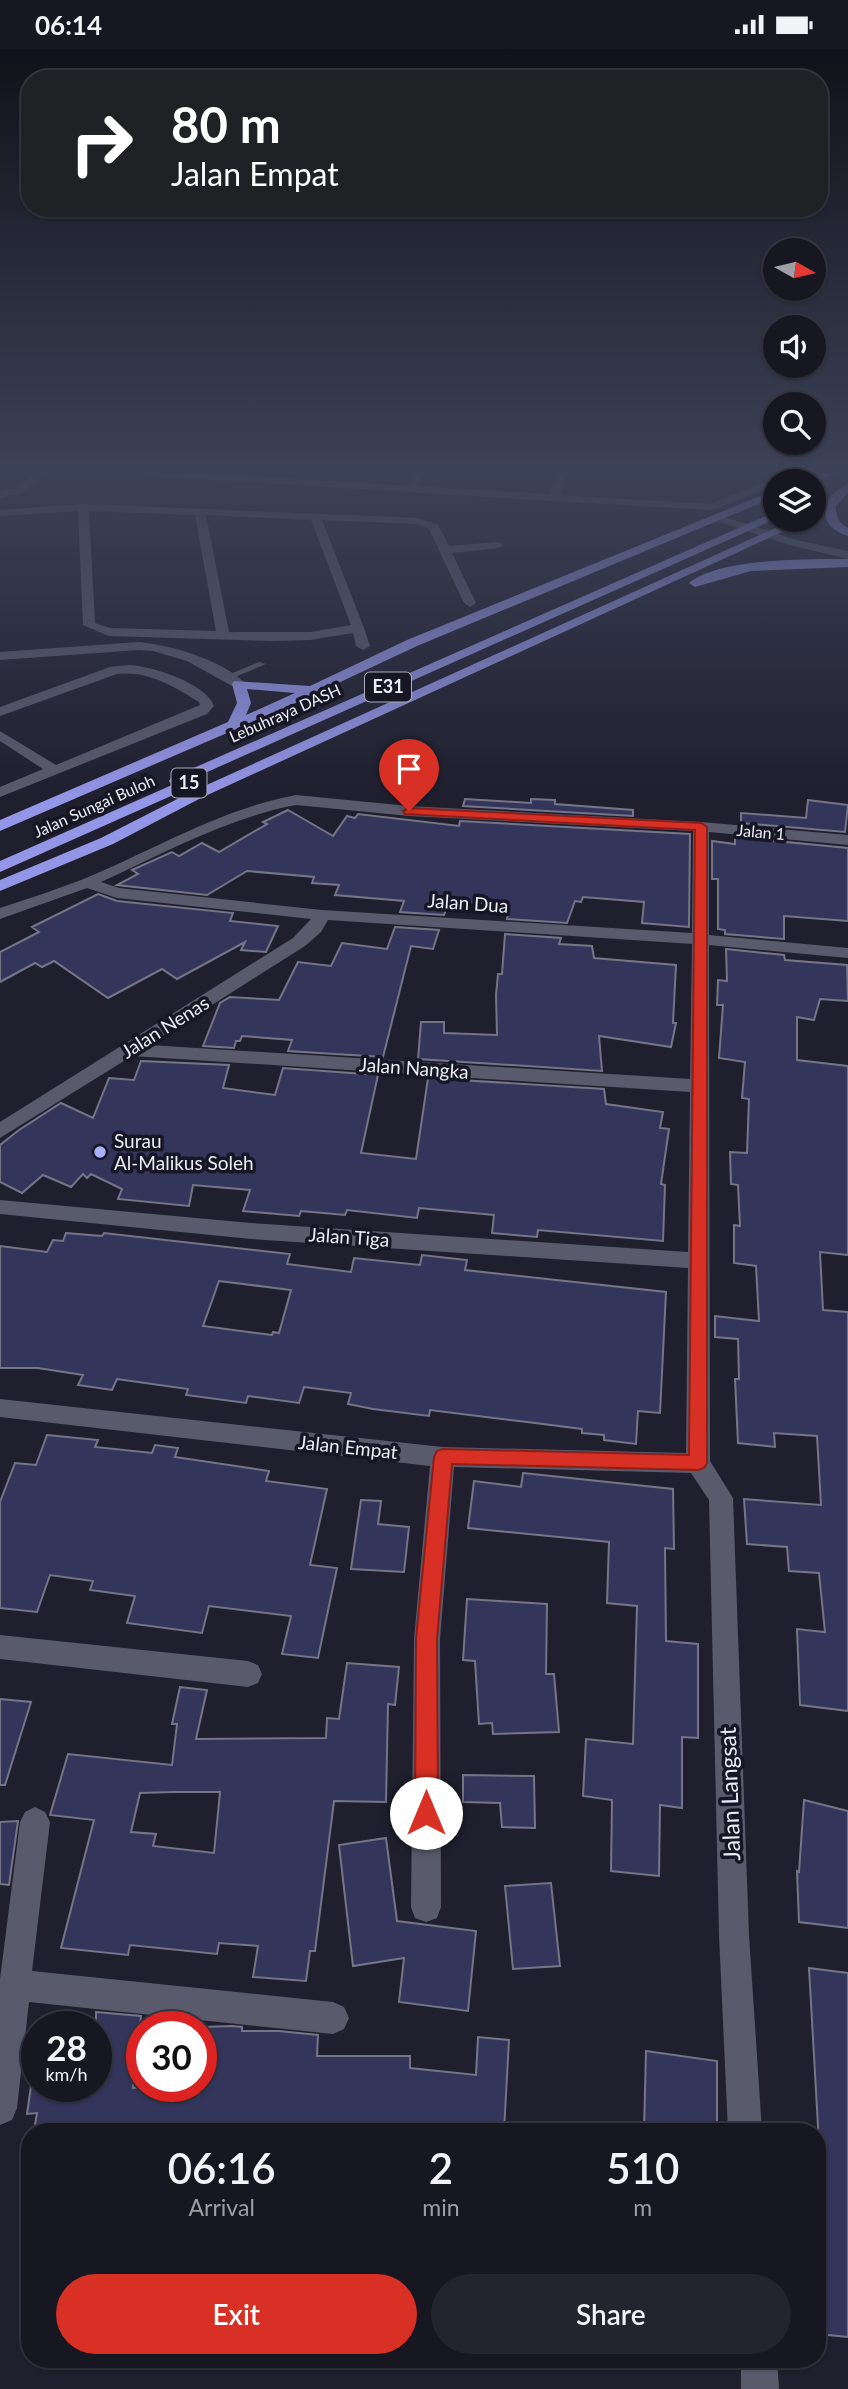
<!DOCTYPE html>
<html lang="en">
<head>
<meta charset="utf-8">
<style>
	body { margin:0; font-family:Lato,sans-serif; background:#24242f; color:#f1f3f6; height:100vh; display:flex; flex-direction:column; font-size:26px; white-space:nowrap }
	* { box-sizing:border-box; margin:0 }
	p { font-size:23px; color:#9e9fa5 }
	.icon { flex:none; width:38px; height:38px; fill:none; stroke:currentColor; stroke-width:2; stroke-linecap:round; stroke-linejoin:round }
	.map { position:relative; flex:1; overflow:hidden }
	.side { position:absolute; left:21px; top:2074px; width:805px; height:245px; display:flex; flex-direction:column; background:#171722; border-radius:28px; box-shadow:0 2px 5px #0004,0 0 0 2px #363640 }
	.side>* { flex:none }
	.banner { position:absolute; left:21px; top:21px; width:807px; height:147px; border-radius:28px; box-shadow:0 2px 5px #0004,0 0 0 2px #363640; background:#202124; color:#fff; overflow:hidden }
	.needle { width:46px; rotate:98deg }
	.controls { position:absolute; left:763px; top:189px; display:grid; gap:14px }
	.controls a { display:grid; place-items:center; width:63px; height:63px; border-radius:50%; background:#171722; box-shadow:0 2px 5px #0004,0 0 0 2px #363640; font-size:35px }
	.speed { position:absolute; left:21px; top:1962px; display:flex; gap:14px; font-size:35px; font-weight:700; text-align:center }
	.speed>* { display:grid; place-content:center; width:91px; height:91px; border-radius:50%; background:#171722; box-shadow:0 2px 5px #0004,0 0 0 2px #363640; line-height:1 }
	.speed small { font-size:18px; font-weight:400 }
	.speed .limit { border:10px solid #d22; background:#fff; color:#111 }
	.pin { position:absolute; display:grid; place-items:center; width:60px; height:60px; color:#fff; margin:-72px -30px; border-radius:50% 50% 50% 0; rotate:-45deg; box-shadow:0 0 7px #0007 }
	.pin .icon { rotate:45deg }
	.me { position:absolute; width:77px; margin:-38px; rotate:0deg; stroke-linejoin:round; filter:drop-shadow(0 0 5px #0008) }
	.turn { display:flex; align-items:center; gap:24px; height:147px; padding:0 35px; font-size:32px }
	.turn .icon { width:91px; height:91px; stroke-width:2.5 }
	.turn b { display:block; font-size:49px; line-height:60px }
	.eta { display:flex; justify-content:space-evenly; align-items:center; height:119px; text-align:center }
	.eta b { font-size:42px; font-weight:600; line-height:49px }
	.primary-button { display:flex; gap:14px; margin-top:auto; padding:14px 35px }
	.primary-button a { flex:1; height:80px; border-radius:42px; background:#d93025; color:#fff; font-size:28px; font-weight:600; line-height:80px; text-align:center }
	.primary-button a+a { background:#24242f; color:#f1f3f6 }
	.status { display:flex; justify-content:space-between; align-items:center; height:49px; padding:0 35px; background:#171722; direction:ltr }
	.status svg { height:19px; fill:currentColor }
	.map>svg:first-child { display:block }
</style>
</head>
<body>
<div class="status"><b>06:14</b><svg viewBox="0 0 49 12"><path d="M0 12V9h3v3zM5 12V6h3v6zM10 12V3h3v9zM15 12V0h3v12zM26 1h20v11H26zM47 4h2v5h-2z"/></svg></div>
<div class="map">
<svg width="848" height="2340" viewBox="0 0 848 2340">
	<rect width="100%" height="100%" fill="#1f1f2e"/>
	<path fill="#34355b" stroke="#747587" stroke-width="2" fill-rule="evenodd" d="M465,750L531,754V750L555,751V755L633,761V767L463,757Z
		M808,751L848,756L845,783L741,774V764L806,769Z
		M288,761L333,787L347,767L355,769L358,765L459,777L460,772L690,785L689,878L642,874L644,853L583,848L581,853L575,852L567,874L507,870L509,856L454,852L452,860H446L444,866L400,863L404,852L335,846L339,836L312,834L314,828L247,822L207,846L117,836L138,825L132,821L172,803L179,807L202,794L219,803L267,775L263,773Z
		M735,788L848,799V872L784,867V890L725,885V881L718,880V830H712V792L735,795Z
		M98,845L117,852L233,864L230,872L278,877L266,903L241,901L245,893L177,930L162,920L108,949L54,912L42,918L35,914L0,933V903L39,883L32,878Z
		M395,878L439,881L433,900L411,897L383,1008L288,1002L292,991L242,987L240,992H236L234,999L203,997L220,954L230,948L279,951L298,913L331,917L342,894L387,900Z
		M505,885L561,889L559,895L592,897L594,909L676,916L673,974H676L671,998L599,987L602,1022L418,1010L421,973H444V984L497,986L496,946L498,925H502Z
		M726,900L784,906L785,911L847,916L848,952L820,950L814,971L797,968V1011L848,1017V1206L820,1203L823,1261L848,1263V1662L800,1656L797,1580L825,1583L819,1524L789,1522L787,1498L747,1495L744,1450L821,1456L817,1387L774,1384L775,1398L738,1394L735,1330H739L738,1290L715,1288V1267L759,1272L756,1217L734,1214V1176L740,1177L738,1136L731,1135L730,1103L747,1104L749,1050L742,1049L745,1013L719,1009L723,956H717L718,931L727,932Z
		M141,1012L229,1016L223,1039L275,1046L283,1019L378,1026L361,1104L416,1110L428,1029L604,1040L606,1055L663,1063L660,1079L669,1080L661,1135L665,1136L663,1192L538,1181L537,1188L492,1184L494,1166L419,1159L417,1169L347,1161L345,1166L301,1162L299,1167L243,1162L250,1141L193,1136L189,1157L118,1150L122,1140L91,1125L87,1129L83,1125L71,1138L43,1126L22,1144L0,1133V1096L19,1081L61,1054L93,1069L109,1029L134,1031Z
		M66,1184L102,1187L104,1184L290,1205L287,1215L351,1223L354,1209L420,1216L422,1206L467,1211L465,1221L666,1243L660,1364L638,1362L636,1395L604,1391V1386L582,1384V1380L527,1373L430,1361L429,1367L373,1360L348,1355L351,1344L304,1338L299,1354L248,1347L246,1354L186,1346L188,1340L117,1330L112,1341L78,1336L83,1326L38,1319H0V1197L47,1203L53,1191L63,1192ZM219,1232L291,1241L279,1284L273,1283L272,1286L203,1277Z
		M47,1386L98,1391L95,1398L152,1404L155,1396L178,1399L175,1408L269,1422L266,1432L327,1440L310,1516L337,1519L318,1609L282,1605L291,1567L209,1557L202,1584L127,1574L135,1547L90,1541L93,1532L50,1526L37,1563L0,1559V1453L15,1414L36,1416Z
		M523,1424L673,1440L674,1500L665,1499L666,1592L698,1595V1689L682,1688V1759L660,1756L659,1827L611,1822L612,1751L583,1747L586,1690L633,1695L637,1557L607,1554L609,1493L468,1479L474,1432L521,1438Z
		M361,1451L381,1452L378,1475L409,1478L404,1523L351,1520Z
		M467,1550L547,1555L546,1625H554L559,1683L493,1685L492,1674L479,1675L475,1612L463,1611Z
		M347,1614L399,1618L395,1656L388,1655L386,1753L334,1752L315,1902H310L306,1932L253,1928L258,1897L219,1894L217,1905L130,1896L128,1906L61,1899L94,1771L50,1766L68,1705L172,1716L177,1675H172L180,1638L207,1641L196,1690L326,1689L327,1669L339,1670ZM173,1743H220L214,1804L153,1797L156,1785L131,1783L140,1744Z
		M0,1650L31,1653L5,1736H0Z
		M463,1726L534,1727L535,1779L502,1778L500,1754L463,1753Z
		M804,1751L848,1762V1879L799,1873L797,1822L799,1823Z
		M18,1772L9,1836L0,1835V1773Z
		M386,1789L397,1872L476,1882L468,1962L399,1953L404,1909L353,1917L339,1796Z
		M551,1834L560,1917L513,1920L505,1837Z
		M809,1919L848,1924V2288L818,2285L819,2095Z
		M96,1963L141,1967L133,2039L201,2037V1978L232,1977L242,1978V1982H279L318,1986L317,2007H410V2019L476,2026L478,1988L509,1991L504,2082H34L37,2064L27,2065L31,2037H96Z
		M646,2002L717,2012V2082H644Z"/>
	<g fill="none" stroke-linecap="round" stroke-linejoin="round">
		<path fill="#595a6c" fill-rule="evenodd" d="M259,613L266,615L230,630L223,628Z"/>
		<path fill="#595a6c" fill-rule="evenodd" d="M33,424H44L25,443L0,449V443L17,439Z
			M414,424H424L417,440L412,443L407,440Z
			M787,424H800L784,432H775V436L712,461L553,452L548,449L553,446L711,455Z
			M83,455L419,469L438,476L449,497L498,493L504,496L498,499L452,504L476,554L470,558L464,554L429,480L417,475L322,471L364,579L370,597L363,601L356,597L353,584L310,591L274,592L109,587L83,576L78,462L0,467V461ZM89,462L195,466L216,582L110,579L95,574ZM206,466L311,471L351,576L310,583H229Z
			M129,616C151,617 206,634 214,657L207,665L0,748V738L43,720L0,692V682L56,716L200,656L199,653C172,637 150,622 117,625L0,667V658L110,618Z
			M296,746L409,757L701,773L848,786V796L709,783V886L848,899V909L709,896L710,1412L733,1449L749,1886L762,2082H728L719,1886L709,1451L691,1424L454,1418L440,1590L441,1858L437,1869L426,1873L415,1869L411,1858L414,1590L430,1417L0,1368V1350L443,1398L686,1404L688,1219L251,1190L0,1165V1151L251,1174L688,1203L690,1043L132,1007L0,1089V1073L293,889L311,870L117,849L87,839L0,870V859C27,850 55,841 81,831C152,802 220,760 296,746ZM296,756L409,767L693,782L692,884L322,861L119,839L101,833C162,805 230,768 296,756ZM328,871L692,895L690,1030L149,996L305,897L321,883Z
			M0,1586L248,1612L258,1616L262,1625L258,1634L248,1638L0,1610Z
			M35,1758L45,1763L50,1773L32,1922L333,1953L344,1958L349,1969L344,1980L333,1985L29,1953L17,2059L12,2071L0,2076V1930L20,1773L25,1763Z
			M741,2310H777L779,2340H741Z"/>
		<path fill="#595a6c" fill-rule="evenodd" d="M148,424H197L549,445L557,424H567L558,449L553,452L153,427Z
			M718,466L797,491L848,502V510L790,496L714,471L712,469Z
			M139,593C171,596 223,611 246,635L239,639L234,638L187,612L153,602L139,601L0,611V603Z"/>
		<path fill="#9395e6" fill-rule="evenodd" d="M822,424H835L814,434L804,432Z
			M848,435V444L836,457C836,468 839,474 848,479V487C815,477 820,447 848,435Z
			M775,441V448L417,597L287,658L0,782V771L228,673L237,654L232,635L234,632L310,637L407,591ZM247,640L295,644L246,666L251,654Z
			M775,463V470L196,728L200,732L198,735L0,823V812L172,736L169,732L171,729Z
			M793,471H808L201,749L113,795L0,842V831L101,789L191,743Z
			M848,510V518L751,522L695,538L689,534C718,509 810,510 848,510Z"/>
	</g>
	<linearGradient id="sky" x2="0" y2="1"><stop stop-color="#111119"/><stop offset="0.56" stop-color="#3c4257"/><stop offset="1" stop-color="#3c4257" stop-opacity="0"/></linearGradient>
	<rect width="848" height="751" fill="url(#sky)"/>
	<path fill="#d93025" stroke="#8d1f18" stroke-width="2" d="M409,759L701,774L707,778V1414L704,1419L698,1421L452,1415L437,1590L438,1764L434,1772L426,1775L419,1772L415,1764L416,1590L434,1408L437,1402L443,1400L689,1406L695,781L405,765L403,762Z"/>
	<circle fill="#acaffb" stroke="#161624" stroke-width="2.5" cx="100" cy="1103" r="7"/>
	<g text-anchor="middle" stroke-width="7" stroke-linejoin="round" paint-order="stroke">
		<g font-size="16" fill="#ebecf6" stroke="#161624">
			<text transform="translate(285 664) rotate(-24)" y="6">Lebuhraya DASH</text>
			<text transform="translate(94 757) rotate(-24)" y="6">Jalan Sungai Buloh</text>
			<text transform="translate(761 783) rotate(5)" y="6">Jalan 1</text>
		</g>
		<g fill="#161624" stroke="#abacb7" stroke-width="2">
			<rect x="365" y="623.5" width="46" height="29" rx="5"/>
			<rect x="171.5" y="719.5" width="35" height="29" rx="5"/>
		</g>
		<g font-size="18" font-weight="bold" fill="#ebecf6">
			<text x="388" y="644">E31</text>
			<text x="189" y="740">15</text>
		</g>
		<g font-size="19" fill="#ebecf6" stroke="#161624">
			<text transform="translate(468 854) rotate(4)" y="7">Jalan Dua</text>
			<text transform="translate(165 978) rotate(-32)" y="7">Jalan Nenas</text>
			<text transform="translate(414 1019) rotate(4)" y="7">Jalan Nangka</text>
			<text transform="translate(349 1188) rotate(4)" y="7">Jalan Tiga</text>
			<text transform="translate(348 1398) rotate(6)" y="7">Jalan Empat</text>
		</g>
		<g font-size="19" fill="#ebecf6" stroke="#161624" text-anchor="start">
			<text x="114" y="1099">Surau<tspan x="114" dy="22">Al-Malikus Soleh</tspan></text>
		</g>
		<g font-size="23" fill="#ebecf6" stroke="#161624">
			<text transform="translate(730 1745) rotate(-92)" y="8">Jalan Langsat</text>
		</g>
	</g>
</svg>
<div class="controls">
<a><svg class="needle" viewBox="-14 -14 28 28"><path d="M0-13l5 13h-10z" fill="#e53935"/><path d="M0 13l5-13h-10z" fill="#9e9fa5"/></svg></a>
<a><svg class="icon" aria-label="sound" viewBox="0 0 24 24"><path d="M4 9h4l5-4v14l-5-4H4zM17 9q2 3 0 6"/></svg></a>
<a><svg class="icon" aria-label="search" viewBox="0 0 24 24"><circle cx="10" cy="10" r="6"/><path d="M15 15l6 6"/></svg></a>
<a><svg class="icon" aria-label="layers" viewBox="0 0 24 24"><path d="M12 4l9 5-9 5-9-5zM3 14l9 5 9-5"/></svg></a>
</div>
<div class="speed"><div>28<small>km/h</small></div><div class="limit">30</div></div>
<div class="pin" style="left:409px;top:762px;background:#d93025"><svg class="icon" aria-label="arrive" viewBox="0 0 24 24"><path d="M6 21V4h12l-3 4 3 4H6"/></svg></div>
<svg class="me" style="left:426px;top:1764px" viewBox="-20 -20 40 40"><circle r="19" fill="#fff"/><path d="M0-13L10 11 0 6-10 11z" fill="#d93025"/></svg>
<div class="banner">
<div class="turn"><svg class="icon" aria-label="right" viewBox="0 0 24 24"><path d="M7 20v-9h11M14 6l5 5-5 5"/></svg><div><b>80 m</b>Jalan Empat</div></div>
</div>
<section class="side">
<div class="eta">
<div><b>06:16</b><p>Arrival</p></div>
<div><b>2</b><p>min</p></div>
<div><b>510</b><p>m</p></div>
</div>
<div class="primary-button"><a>Exit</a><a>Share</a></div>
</section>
</div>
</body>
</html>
